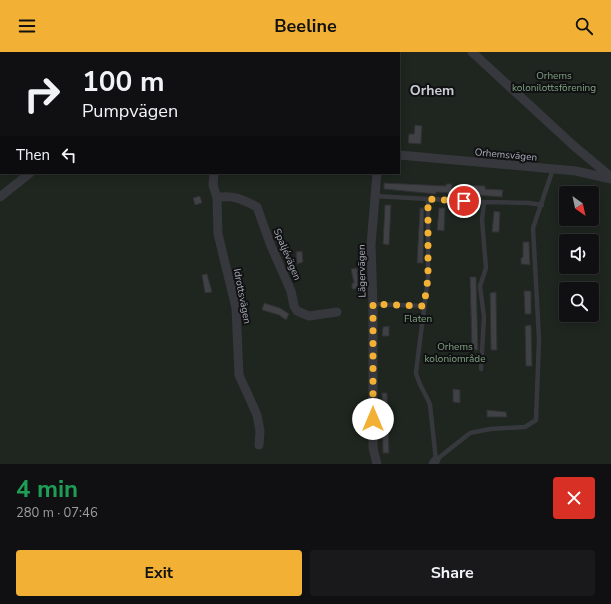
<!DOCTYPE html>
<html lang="en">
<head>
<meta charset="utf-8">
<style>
	body { margin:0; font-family:"Nunito Sans",sans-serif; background:#19191b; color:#f1f3f6; height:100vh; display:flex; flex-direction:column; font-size:15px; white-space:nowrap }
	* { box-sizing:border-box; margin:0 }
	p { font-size:13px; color:#9c9d9f }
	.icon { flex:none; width:22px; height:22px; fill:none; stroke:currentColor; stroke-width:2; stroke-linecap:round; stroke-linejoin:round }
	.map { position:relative; height:412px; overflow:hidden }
	.side { display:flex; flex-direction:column; background:#101012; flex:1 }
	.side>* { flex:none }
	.guide { position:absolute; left:0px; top:0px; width:400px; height:122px; box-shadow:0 2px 10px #0003,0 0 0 1px #303032; background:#101012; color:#f1f3f6; overflow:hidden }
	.needle { width:26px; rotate:147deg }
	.fabs { position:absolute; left:559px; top:134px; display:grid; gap:8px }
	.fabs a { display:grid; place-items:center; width:40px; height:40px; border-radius:4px; background:#101012; box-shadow:0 2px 10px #0003,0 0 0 1px #303032; font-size:20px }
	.pin { position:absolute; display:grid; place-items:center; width:34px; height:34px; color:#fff; margin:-17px; border:2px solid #fff; border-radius:50%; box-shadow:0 1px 4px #0007 }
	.me { position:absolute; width:44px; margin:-22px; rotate:0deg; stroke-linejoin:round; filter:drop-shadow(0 0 3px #0008) }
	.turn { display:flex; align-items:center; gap:14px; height:84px; padding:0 16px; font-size:18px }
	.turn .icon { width:52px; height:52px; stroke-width:2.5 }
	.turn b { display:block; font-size:28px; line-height:34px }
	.then { display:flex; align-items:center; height:38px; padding:0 16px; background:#0003; gap:8px; font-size:15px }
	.round { display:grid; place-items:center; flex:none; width:42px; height:42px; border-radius:4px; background:#19191b }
	.summary { display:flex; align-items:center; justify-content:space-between; height:68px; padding:0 16px }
	h1 { font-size:24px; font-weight:700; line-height:30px; color:#1e9e55 }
	.button { display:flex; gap:8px; margin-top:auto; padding:8px 16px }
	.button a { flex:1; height:46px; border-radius:4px; background:#f2b134; color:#111; font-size:16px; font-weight:700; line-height:46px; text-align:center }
	.button a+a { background:#19191b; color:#f1f3f6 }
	header { display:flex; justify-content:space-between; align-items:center; height:52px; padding:0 16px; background:#f2b134; color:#111; font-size:18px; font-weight:700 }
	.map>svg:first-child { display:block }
</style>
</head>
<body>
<header><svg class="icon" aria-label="menu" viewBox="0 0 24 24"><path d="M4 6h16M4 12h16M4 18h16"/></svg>Beeline<svg class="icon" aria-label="search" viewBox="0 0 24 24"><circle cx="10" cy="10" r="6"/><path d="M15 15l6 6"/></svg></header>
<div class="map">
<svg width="611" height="412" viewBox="0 0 611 412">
	<rect width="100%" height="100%" fill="#161618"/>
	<path fill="#1e261f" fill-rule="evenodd" d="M0,0H611V412H0ZM1,1H399V121H1ZM566,141H592V167H566ZM566,189H592V215H566ZM566,237H592V263H566Z"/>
	<path fill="#404145" stroke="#303034" d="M415,73L422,74L421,92L408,91L409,82H414Z
		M384,131L446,134V132H452L451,141L436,140V142L384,137Z
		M463,133L485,134V137L503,138L502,145L462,142Z
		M200,144L202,151L195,153L193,146Z
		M385,153H391L389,193L383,192Z
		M420,156H424L423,211H417Z
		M439,156H445L444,179L437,178Z
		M494,159L500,160L499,180H492Z
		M523,190H529L530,213L521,212V206L523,205Z
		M302,199L303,210L297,212L296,200Z
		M357,216L358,237H352V231H354L351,217Z
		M207,222L212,240L205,241L202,223Z
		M470,225H476L478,298H472Z
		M524,239H531V262H525Z
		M496,240L497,298H491L490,241Z
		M264,251L280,256L289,262L286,268L279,263L262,258Z
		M531,273L532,314H526L525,274Z
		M389,274V284H382L383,275Z
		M453,337L460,338V351L453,350Z
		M382,341H387L389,401H383Z
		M487,358L506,360L507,365H487Z"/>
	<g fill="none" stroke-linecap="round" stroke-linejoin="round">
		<path stroke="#37383d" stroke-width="4.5" d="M374,144L484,150L529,151L542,153
			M428,147V226L416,320C418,333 426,341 430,353L436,408L470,381L490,377L525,375L536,368L539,287L533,176L553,117
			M373,252L424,254
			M481,317L484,265L480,234L486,216L482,168L484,150"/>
		<path stroke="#37383d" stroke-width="9" d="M169,0V1
			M289,0V1
			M472,0L574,94L610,124
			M399,103L576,119L611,127
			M214,121L213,133L217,146L218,182L236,256L239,323L257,363L260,379L259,393
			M377,121L371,193L373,252V396L377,412
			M0,145L30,121
			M217,146C232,142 244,148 257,155L271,194L291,239L294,254L297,259L309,264L337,260
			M433,412L436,408"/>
	</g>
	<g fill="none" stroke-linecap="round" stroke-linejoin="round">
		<path stroke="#f2b134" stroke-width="7" stroke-dasharray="0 12.6" d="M373,367V252L424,254L428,226V147L464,149"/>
	</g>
	<g text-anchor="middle" stroke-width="4" stroke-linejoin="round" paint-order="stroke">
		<g font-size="10" fill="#7fa381" stroke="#111113">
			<text x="554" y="27">Orhems<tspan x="554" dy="12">kolonilottsförening</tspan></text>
			<text x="418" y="270">Flaten</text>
			<text x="455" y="298">Orhems<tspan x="455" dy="12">koloniområde</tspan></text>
		</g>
		<g font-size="10" fill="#a8adb8" stroke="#111113">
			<text transform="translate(506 102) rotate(5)" y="4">Orhemsvägen</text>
			<text transform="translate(288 202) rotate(67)" y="4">Spaljévägen</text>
			<text transform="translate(361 219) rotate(-91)" y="4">Lägervägen</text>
			<text transform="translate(243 244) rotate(79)" y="4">Idrottsvägen</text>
		</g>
		<g font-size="14" font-weight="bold" fill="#c9ccd4" stroke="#111113">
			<text x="432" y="43">Orhem</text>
		</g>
	</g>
</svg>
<div class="fabs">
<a><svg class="needle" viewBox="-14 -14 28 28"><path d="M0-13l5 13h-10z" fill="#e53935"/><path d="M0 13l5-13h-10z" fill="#9c9d9f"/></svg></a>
<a><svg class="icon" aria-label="sound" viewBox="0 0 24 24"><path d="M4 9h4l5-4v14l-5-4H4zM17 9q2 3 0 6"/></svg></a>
<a><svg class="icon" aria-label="search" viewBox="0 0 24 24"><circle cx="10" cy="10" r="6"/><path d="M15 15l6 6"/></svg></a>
</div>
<div class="pin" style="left:464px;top:149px;background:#d93025"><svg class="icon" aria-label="arrive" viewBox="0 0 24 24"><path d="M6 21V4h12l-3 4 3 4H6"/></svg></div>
<svg class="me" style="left:373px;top:367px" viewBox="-20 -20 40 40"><circle r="19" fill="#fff"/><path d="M0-13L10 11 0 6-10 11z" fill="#f2b134"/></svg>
<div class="guide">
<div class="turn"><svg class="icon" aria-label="right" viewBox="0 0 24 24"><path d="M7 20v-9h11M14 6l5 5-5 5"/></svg><div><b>100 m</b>Pumpvägen</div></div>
<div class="then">Then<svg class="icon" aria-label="left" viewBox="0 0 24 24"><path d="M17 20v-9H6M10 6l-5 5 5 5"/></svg></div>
</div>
</div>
<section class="side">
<div class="summary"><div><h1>4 min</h1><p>280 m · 07:46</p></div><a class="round" style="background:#d93025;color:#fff"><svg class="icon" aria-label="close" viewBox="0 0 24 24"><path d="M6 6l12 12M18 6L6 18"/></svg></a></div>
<div class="button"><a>Exit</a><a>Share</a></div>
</section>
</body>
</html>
